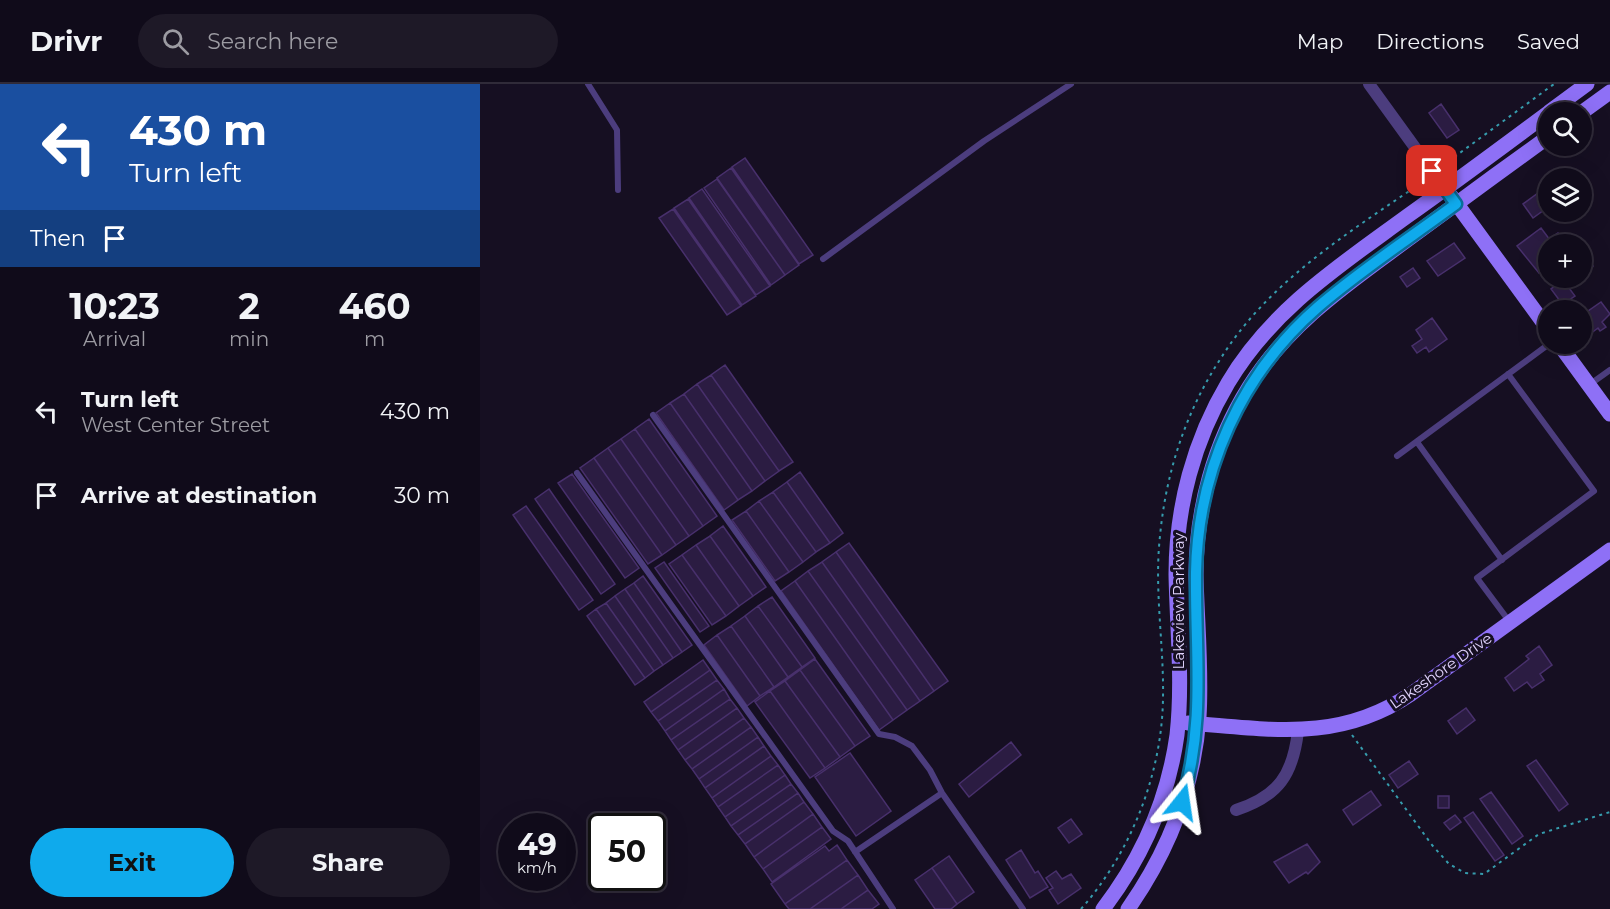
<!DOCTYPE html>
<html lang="en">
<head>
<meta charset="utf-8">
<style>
	body { margin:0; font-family:Montserrat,sans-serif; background:#1e1927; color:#f1f3f6; height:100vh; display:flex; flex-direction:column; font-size:22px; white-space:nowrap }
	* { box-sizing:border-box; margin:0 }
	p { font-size:20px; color:#9c9ba2 }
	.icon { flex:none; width:33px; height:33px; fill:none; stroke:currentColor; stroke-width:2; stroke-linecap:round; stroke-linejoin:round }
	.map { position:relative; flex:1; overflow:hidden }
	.drawer { display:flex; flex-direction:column; background:#100b1a; width:480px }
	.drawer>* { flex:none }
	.top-card { background:#1a4fa0; color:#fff; overflow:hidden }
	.fabs { position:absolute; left:1058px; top:18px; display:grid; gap:12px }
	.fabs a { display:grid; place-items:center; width:54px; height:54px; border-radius:50%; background:#100b1a; box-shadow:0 6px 24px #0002,0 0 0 2px #302b39; font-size:30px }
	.speed { position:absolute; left:18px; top:729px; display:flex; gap:12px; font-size:30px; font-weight:700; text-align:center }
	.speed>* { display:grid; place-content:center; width:78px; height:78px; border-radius:50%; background:#100b1a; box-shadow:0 6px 24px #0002,0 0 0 2px #302b39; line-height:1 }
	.speed small { font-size:15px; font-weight:400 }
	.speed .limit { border:3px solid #111; border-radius:9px; background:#fff; color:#111 }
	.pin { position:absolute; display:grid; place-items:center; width:51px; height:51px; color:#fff; margin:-26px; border-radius:12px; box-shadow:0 3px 9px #0006 }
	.me { position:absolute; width:66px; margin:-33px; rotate:15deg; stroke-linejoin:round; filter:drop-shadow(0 0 4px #0008) }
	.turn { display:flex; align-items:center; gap:21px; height:126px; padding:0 30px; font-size:27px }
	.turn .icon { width:78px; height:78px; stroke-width:2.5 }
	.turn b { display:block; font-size:42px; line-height:51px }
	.then { display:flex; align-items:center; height:57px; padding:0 30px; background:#0003; gap:12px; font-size:22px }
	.eta { display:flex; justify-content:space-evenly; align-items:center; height:102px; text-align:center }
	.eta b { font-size:36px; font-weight:700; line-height:42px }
	.cta { display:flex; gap:12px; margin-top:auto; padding:12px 30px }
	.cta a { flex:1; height:69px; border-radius:36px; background:#0faaec; color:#111; font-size:24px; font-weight:700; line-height:69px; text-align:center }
	.cta a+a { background:#1e1927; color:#f1f3f6 }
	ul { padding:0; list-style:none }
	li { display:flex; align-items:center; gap:18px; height:84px; padding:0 30px }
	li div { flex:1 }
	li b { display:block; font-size:22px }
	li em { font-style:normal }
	header { display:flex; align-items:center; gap:36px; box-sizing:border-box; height:84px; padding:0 30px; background:#100b1a; border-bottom:2px solid #302b39 }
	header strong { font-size:28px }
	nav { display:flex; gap:33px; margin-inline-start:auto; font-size:21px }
	.search { width:420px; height:54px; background:#1e1927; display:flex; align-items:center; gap:15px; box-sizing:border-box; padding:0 21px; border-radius:33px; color:#9c9ba2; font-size:22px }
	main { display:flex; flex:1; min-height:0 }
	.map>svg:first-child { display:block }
</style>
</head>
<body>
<header>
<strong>Drivr</strong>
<div class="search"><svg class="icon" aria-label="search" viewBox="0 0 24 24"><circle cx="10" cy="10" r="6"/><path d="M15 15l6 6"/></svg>Search here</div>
<nav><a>Map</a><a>Directions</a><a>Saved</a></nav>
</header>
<main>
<section class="drawer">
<div class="top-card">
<div class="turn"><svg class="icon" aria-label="left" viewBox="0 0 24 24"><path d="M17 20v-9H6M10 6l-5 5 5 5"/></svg><div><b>430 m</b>Turn left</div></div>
<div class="then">Then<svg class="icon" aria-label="arrive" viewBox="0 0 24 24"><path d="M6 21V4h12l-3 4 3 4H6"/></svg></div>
</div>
<div class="eta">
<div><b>10:23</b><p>Arrival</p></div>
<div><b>2</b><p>min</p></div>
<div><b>460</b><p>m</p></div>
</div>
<ul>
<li><svg class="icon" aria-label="left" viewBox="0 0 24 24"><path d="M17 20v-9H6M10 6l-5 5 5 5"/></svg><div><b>Turn left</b><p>West Center Street</p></div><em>430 m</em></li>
<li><svg class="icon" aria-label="arrive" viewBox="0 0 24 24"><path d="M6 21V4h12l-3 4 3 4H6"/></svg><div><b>Arrive at destination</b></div><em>30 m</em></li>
</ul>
<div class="cta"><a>Exit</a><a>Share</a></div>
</section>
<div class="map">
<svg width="1130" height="825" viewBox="0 0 1130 825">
	<rect width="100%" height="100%" fill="#160f22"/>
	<path fill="#2b1c42" stroke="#48306c" stroke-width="1.5" d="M961,20L979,46L967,54L949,29Z
		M265,74L333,171L319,180L252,83Z
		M251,84L319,181L305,191L237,94Z
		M237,95L305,191L291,201L224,104Z
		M222,105L290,202L276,211L209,114Z
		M1058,109L1068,123L1053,134L1043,120Z
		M208,115L276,212L262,221L194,124Z
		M193,125L261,222L247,231L179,134Z
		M1061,144L1073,160H1068V166L1063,170L1068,177V183L1059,189L1037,162Z
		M1078,149L1087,160H1073L1069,155Z
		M974,159L985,174L958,192L947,177Z
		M1104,168L1113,182L1101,191V170Z
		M933,184L940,194L927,203L920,193Z
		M1083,196L1095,212L1086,218L1084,215L1080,217L1071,205Z
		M1121,218L1130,230L1122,238L1126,243L1120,247L1118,244L1106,253L1101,246V232Z
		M952,234L967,255L949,268L946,263L937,269L932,262L942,255L936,246Z
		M245,281L313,378L299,387L231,291Z
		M231,291L299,387L285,397L217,300Z
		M217,300L285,397L272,407L204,310Z
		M204,310L272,407L258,416L190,319Z
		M190,319L258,416L244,426L176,329Z
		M169,335L237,432L223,442L155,345Z
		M155,345L223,442L209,452L141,355Z
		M141,355L209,452L196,461L128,364Z
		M128,364L196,461L182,471L114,374Z
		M114,374L182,471L168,480L100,384Z
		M320,388L363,449L350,459L307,398Z
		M92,390L159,484L145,494L78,399Z
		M307,398L350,459L336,468L293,408Z
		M69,405L135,500L121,510L55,415Z
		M293,408L336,468L323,478L279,417Z
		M279,417L323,478L309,488L266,427Z
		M46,422L113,516L99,526L33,431Z
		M266,427L309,488L295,497L252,436Z
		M243,442L286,503L273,512L230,452Z
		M230,452L273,512L259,522L216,461Z
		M369,459L468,597L454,607L356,468Z
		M216,461L259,522L246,532L202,471Z
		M356,468L454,607L440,617L342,478Z
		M202,471L246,532L232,541L189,480Z
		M184,478L229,542L220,548L175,484Z
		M342,478L440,617L427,626L328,487Z
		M328,487L427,626L413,636L315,497Z
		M163,492L212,561L202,568L154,499Z
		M315,497L413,636L399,646L301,507Z
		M154,499L202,568L193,574L145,505Z
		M145,505L193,574L183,581L135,512Z
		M135,512L183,581L174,587L126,519Z
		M292,513L335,574L322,583L278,522Z
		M126,519L174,587L165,594L116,525Z
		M278,522L322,583L308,593L265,532Z
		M116,525L165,594L155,601L107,532Z
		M265,532L308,593L294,603L251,542Z
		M251,542L294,603L280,612L237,551Z
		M237,551L280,612L267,622L224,561Z
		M1059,562L1072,581L1060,590L1064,596L1052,604L1047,598L1034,607L1025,594L1049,575L1046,572Z
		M335,575L390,652L375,662L320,586Z
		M223,576L230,586L171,628L164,618Z
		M230,586L237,596L178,637L171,628Z
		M320,586L375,662L360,673L305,597Z
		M237,596L244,605L185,647L178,637Z
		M305,597L360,673L345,684L290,607Z
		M244,605L250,615L191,656L185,647Z
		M290,607L345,684L330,694L275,618Z
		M250,615L257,624L198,666L191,656Z
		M257,624L264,634L205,676L198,666Z
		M986,624L995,636L977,650L968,637Z
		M264,634L271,643L212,685L205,676Z
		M271,643L278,653L219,695L212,685Z
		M278,653L284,662L225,704L219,695Z
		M531,658L541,671L489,713L479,700Z
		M284,662L291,672L232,714L225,704Z
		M370,669L411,727L376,752L335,693Z
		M291,672L298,681L238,723L232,714Z
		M1056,676L1088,720L1079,727L1047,682Z
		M929,677L938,690L918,704L909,691Z
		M298,681L305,691L245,733L238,723Z
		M305,691L311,700L251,742L245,733Z
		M311,700L318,709L258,751L251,742Z
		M891,707L901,721L873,741L863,726Z
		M1011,708L1043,752L1032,760L1000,715Z
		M318,709L324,718L265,760L258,751Z
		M958,712H969V724H958Z
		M324,718L333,730L274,773L265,760Z
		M993,728L1024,771L1015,777L984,734Z
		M333,730L342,743L283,785L274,773Z
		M975,731L981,738L970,746L964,739Z
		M591,735L602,750L589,759L578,744Z
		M342,743L351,755L292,798L283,785Z
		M827,760L840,778L828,790L826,788L809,799L794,778Z
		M357,761L367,776L305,820L291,800L345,762L349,767Z
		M541,766L555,789L558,787L568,803L550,814L526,776Z
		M469,772L494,808L477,820L452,784Z
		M367,776L378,791L330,825H309L305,820Z
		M452,784L477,820L471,825H455L435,796Z
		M576,787L582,795L591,790L601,804L578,820L569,806L573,804L566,794Z
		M378,791L388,806L361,825H330Z
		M388,806L399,820L392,825H361Z"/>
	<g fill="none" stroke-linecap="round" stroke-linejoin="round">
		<path stroke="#369cad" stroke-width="2" stroke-dasharray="3 4.5" stroke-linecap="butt" d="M964,84L977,71L1074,0
			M872,651L952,761L969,780L985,789L1004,790L1059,750L1130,728
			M601,825C651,768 682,690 683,614C684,560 674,506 680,452C686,388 706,327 741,274C789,197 871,147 944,97"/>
		<path stroke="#4c3d7e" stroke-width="6" d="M108,0L137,46L138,106
			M343,175L504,57L591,0
			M1028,290L1114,407L997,494L1029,537
			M1109,301L1130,286
			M173,331L399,650L415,653L432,662L450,686L462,709L543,825
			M937,358L1022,476
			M917,372L1069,260
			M97,389L353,747L368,757L413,825
			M375,768L462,709"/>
		<path stroke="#4c3d7e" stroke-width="12" d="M889,0L965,105
			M756,726C799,712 813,690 818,647"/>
		<path stroke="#8e70f6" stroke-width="15" d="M1069,28L1107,0
			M1101,29L1130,8
			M971,112L1068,245
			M1079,260L1130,330
			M708,639C790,645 858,659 931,610L1130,466
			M623,825C662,774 688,715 697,651C703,598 697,544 696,490C696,423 714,356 748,299C791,226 859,182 926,133C974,99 1021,64 1068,29
			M648,825C688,768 714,703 719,633C722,586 717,538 716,491C716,425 734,359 769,303C807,242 863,203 919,162C969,125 1018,89 1068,53"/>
	</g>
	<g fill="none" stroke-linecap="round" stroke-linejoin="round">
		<g stroke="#0a6e99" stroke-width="15">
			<path id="route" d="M702,718C726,637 715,569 716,488C718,386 761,290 838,223C881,186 930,154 976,120L952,87"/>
		</g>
		<use href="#route" stroke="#0faaec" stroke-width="10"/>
	</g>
	<g text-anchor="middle" stroke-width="6" stroke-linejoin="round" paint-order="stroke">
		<g font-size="15" fill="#e0d3fc" stroke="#160f22">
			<text transform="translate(699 517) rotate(-90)" y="5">Lakeview Parkway</text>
			<text transform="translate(961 587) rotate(-35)" y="5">Lakeshore Drive</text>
		</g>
	</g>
</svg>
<div class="fabs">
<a><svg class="icon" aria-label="search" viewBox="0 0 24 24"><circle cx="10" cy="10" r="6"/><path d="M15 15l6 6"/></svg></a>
<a><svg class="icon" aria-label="layers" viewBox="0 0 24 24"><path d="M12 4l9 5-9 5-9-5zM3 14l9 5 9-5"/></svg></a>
<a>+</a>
<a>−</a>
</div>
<div class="speed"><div>49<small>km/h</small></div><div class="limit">50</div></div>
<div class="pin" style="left:952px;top:87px;background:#d93025"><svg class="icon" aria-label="arrive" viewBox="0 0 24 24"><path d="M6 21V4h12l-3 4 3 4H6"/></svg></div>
<svg class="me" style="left:702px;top:718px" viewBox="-20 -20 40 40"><path d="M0-17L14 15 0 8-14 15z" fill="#0faaec" stroke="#fff" stroke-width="4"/></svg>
</div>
</main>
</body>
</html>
